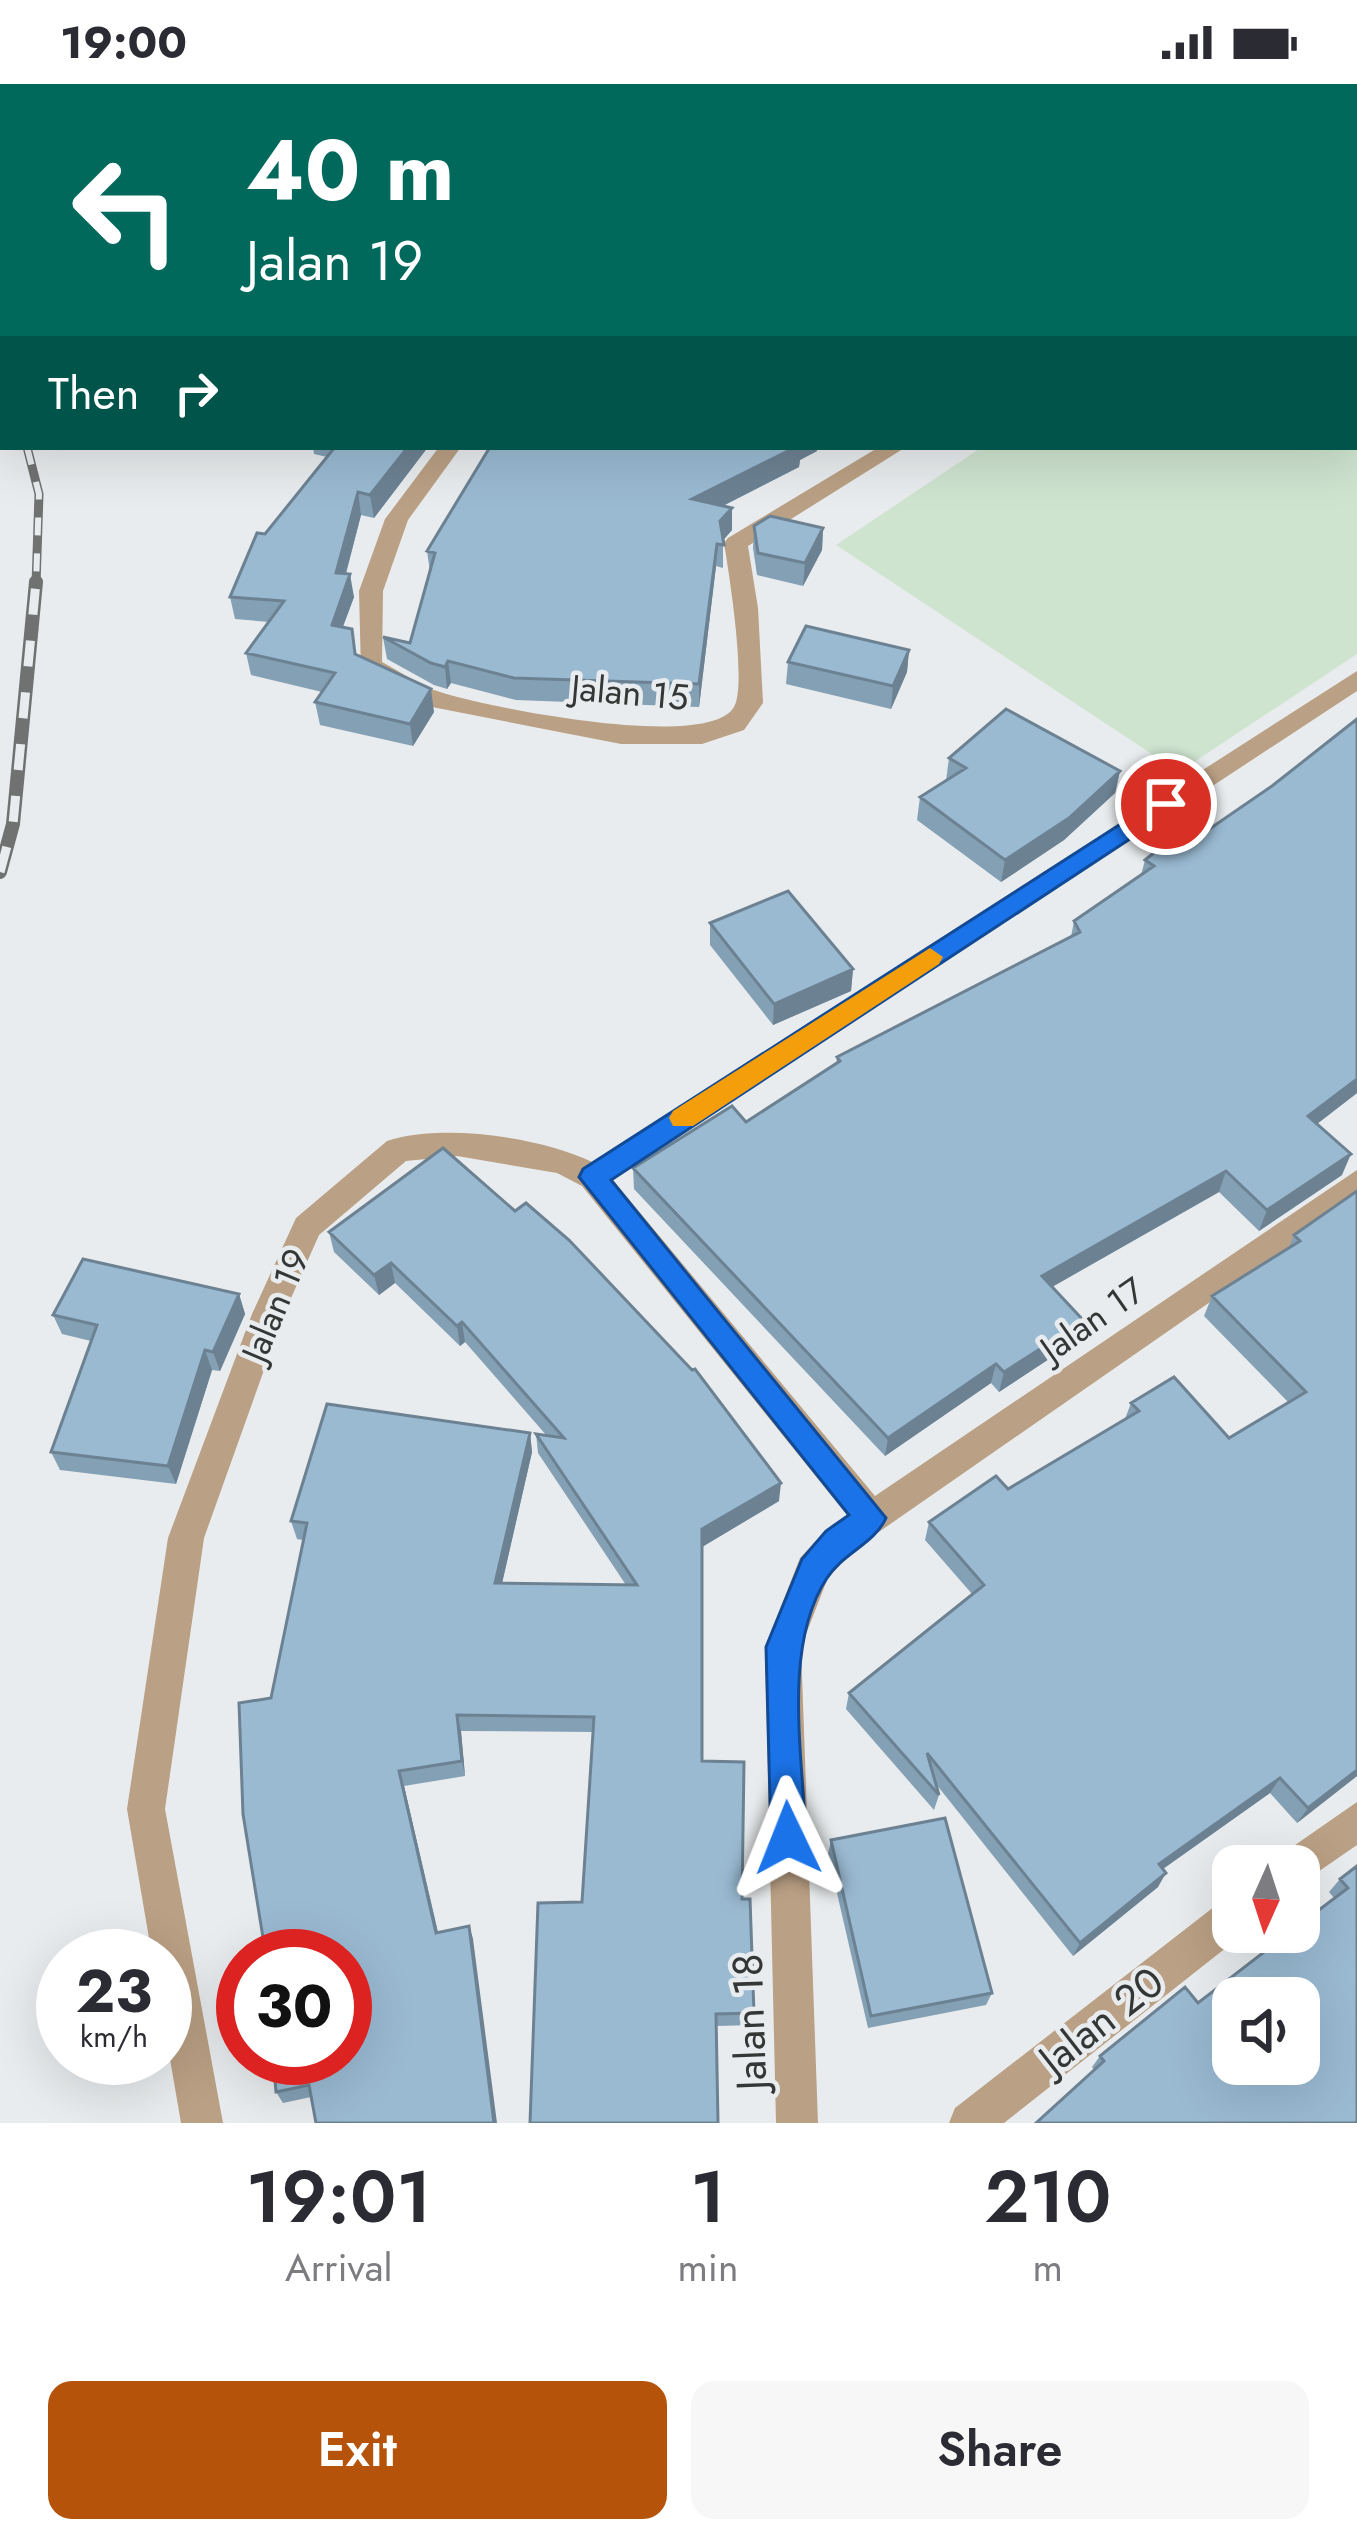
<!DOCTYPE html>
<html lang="en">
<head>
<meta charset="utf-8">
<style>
	body { margin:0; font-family:Jost,sans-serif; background:#f7f7f7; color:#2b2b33; height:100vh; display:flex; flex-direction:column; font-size:45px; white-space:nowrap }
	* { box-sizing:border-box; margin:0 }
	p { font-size:39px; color:#7c7c81 }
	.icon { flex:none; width:66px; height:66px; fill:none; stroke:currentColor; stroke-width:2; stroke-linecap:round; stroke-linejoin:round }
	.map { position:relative; height:2039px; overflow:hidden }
	.details { display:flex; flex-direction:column; background:#fff; flex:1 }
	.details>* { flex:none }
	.banner { position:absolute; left:0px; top:0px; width:1359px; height:366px; box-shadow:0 12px 48px #0002; background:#00695c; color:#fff; overflow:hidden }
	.needle { width:78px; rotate:183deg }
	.buttons { position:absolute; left:1212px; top:1761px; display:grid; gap:24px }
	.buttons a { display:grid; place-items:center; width:108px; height:108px; border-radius:24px; background:#fff; box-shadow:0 12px 48px #0002; font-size:60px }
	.speed { position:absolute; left:36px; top:1845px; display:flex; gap:24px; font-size:60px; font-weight:700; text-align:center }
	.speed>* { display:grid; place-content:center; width:156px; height:156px; border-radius:50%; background:#fff; box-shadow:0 12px 48px #0002; line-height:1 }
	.speed small { font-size:30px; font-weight:400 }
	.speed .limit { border:18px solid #d22; background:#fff; color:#111 }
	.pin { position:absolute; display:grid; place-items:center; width:102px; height:102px; color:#fff; margin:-51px; border:6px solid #fff; border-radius:50%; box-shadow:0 3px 12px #0007 }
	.me { position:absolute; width:132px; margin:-66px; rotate:358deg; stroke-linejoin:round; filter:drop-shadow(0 0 9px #0008) }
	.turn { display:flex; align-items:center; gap:42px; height:252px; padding:0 48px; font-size:54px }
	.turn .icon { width:156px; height:156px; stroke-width:2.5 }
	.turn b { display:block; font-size:84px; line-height:102px }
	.then { display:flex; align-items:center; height:114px; padding:0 48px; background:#0003; gap:24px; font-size:45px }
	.eta { display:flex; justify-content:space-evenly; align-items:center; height:204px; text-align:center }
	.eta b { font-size:72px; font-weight:600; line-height:84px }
	.button { display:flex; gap:24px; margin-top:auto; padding:24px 48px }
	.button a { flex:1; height:138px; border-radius:24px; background:#b45309; color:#fff; font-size:48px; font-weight:600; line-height:138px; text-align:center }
	.button a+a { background:#f7f7f7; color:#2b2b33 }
	.status { display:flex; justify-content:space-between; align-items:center; height:84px; padding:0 60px; background:#fff; direction:ltr }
	.status svg { height:33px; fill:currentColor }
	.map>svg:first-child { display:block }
</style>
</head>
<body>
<div class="status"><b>19:00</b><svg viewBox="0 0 49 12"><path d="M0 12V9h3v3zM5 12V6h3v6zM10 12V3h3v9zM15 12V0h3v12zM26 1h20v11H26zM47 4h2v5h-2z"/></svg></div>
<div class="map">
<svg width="1357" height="2039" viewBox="0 0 1357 2039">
	<rect width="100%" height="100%" fill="#e9ecee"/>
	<path fill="#cee4cf" d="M1357,314V570L1179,688L836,461L982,363H1356Z"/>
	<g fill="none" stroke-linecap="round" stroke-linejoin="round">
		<path fill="#baa084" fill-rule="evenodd" d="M78,0H105L107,3H80Z
			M330,0H350L328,3Z
			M1244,0H1270L1242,3Z
			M1356,295H1357V307H1356Z
			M439,363H461L408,436L383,507L382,578C401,588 420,602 440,608C486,623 708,668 734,623C747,601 729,489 724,459L728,454L879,363H906L748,462L758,524L763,619L744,646L702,660H621L432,623L361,588L359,507L385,435Z
			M1357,587V607L613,1096L875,1412L1357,1086V1116L850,1468L827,1496L801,1563L818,2039H776L765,1563L800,1474L826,1446L847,1431L582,1102L557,1089L457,1072L406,1077L319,1151L284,1230L204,1454L165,1725L223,2039H181L165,1946V1872H152L127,1725L168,1454L252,1230L296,1134L387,1057C442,1039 540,1053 592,1078Z
			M1357,1718V1761L1299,1801V1782H1280L1285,1768Z
			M1233,1813V1848H1246L1004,2039H949L955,2024L1219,1819Z"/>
		<g stroke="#707272" stroke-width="9">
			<path id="rail-far1" d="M0,265L3,270
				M0,318L3,330
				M27,363L39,410L36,501"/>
		</g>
		<g stroke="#707272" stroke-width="14">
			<path id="rail" d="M0,788L13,740L36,498"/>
		</g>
		<use href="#rail-far1" stroke="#e9ecee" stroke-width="6" stroke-dasharray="18" stroke-linecap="butt"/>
		<use href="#rail" stroke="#e9ecee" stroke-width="9" stroke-dasharray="26" stroke-linecap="butt"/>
	</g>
	<path fill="#84a0b5" d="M222,0H313L310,3H234Z
		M537,0H1126L1117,3H548Z
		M313,363H428L374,434L361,431L346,490L354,513L343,543L356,570L434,628L413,662L320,641L315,618L322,608L251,591L246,569L269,538L235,535L230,513L265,450L327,373L314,370Z
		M490,363H817V367L800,376L799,383L723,422L732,424V446L723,456V484L716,482L699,623L516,616L451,599L447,605L434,601L387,575L383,553L410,559L430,488L427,467Z
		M754,442L823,444L822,466L803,502L757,491L753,464Z
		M909,566L907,588L891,625L786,600L788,578Z
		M949,674L1120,687L1115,709L1064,756L1001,798L917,736L920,713L946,697Z
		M1194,737L1357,1009L1317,1040L1342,1091L1259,1147L1219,1108L1052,1203L1078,1256L999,1308L991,1299L885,1372L634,1105L633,1084L746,1038L836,980L837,973L1071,853L1074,837L1141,791L1145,776Z
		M710,839L853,885L851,907L773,941L710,861Z
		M443,1064L779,1417L702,1463V1677L742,1815L754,1929L753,1941L717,1942L582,1818L593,1648L461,1647L465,1692L404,1702L438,1848L469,1842L473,1855L311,2013L283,2019L276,2008L271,1614L303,1456L297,1455L291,1437L530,1349L532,1368L502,1499L626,1501L538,1369L536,1350L547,1352L465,1258L460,1262L395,1199L379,1211L334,1168L329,1148Z
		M1357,1107V1692L1297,1739L1270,1709L1163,1785L1158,1803L1073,1872L936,1700L939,1711L934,1726L846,1625L849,1609L972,1510L925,1456L929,1438L1008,1405L1125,1335L1131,1319L1229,1354L1288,1318L1204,1232L1212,1212L1288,1165L1294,1151Z
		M239,1210L245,1230L220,1287L212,1286L176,1400L60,1386L51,1368L91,1257L62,1250L53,1231Z
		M831,1756L992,1909L986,1921L868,1944L828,1770Z
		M1357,1782V2039L1094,1986L1092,1983L1100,1972L1198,1919L1334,1814L1329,1808L1340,1795Z"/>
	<path fill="#6c8293" d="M287,0H313L310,3H286Z
		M1066,0H1126L1117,3H1057Z
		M408,363H428L374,434L370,411Z
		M794,363H817V367L800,376L799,383L691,438L692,415Z
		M358,408L361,431L340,511L336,489Z
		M732,424V446L720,460V437Z
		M823,444L822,466L803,502L805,479Z
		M717,460L716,482L699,623V600Z
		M350,490L354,513L335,563L332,541Z
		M909,566L907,588L891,625L893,602Z
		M448,577L451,599L447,605L445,583Z
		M431,605L434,628L413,662L410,640Z
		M1120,687L1115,709L1064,756L1001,798L1005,776Z
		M853,885L851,907L773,941L774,920Z
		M1357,995V1009L1300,1053L1308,1032Z
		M1351,1070L1342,1091L1259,1147L1267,1126Z
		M1226,1087L1219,1108L1036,1212L1042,1192Z
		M391,1179L395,1199L379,1211L374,1191Z
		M239,1210L245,1230L220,1287L213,1268Z
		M1084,1237L1078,1256L999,1308L1004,1288Z
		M462,1238L465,1258L460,1262L457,1242Z
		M205,1266L212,1286L176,1400L168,1382Z
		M996,1280L991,1299L885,1372L888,1354Z
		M530,1349L532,1368L498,1517L495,1499Z
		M781,1399L779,1417L702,1463V1445Z
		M457,1631L461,1647L465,1692L462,1677Z
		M1357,1686V1692L1297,1739L1308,1724Z
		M399,1687L404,1702L441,1862L436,1849Z
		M1280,1694L1270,1709L1150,1794L1159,1780Z
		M1166,1789L1158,1803L1073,1872L1080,1859Z
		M469,1842L473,1855L497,2039H494Z"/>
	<path fill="#9abad2" stroke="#6c8293" stroke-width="3" fill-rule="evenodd" d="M0,0H36L38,3H3V65L0,60Z
		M483,0H516L520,3H474Z
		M615,0H1066L1057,3H627Z
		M335,363H408L370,411L358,408L336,489L350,490L332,541L352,545L355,570L431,605L410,640L315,618L335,589L246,569L284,517L230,513L257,449L265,450Z
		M490,363H796L692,415L732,424L720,437L724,461L717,460L699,600L514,594L448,577L445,583L431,579L383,553L410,559L435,469L427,467Z
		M770,432L823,444L805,479L758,469L754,442Z
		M806,542L909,566L893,602L788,578Z
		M1006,625L1120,687L1069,734L1005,776L920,713L966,684L949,674Z
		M1357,635V995L1308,1032L1351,1070L1267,1126L1226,1087L1042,1192L1084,1237L1004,1288L996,1280L888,1354L633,1084L732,1022L746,1038L840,977L837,973L1080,848L1074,837L1154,782L1145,776L1194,737L1208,746L1272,702Z
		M788,807L853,885L774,920L710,839Z
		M443,1064L515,1127L526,1119L569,1156L692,1286L695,1285L781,1399L702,1445V1677L744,1678L742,1815H750L754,1929L716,1930L718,2039H530L538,1819L582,1818L594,1633L457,1631L462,1677L399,1687L436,1849L469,1842L494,2039H316L309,2001L276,2008L273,1974H345V1872H266L243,1730L239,1619L271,1614L307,1439L291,1437L327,1320L530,1349L495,1499L637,1501L536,1350L564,1354L462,1238L457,1242L391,1179L374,1191L329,1148Z
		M1357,1107V1686L1308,1724L1280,1694L1159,1780L1166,1789L1080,1859L927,1669L939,1711L849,1609L984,1501L929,1438L996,1392L1008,1405L1139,1327L1131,1319L1174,1293L1229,1354L1306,1308L1212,1212L1300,1157L1294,1151Z
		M83,1175L239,1210L213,1268L205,1266L168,1382L51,1368L97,1241L53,1231Z
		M945,1734L992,1909L871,1932L831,1756Z
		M1357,1782V2039H1036L1104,1977L1100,1972L1185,1903L1198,1919L1290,1848H1299V1841L1348,1804L1340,1795ZM1233,1914H1299V1980H1233Z"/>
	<path fill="#1a73e8" stroke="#114b97" stroke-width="3" d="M1166,711L1174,714V726L611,1096L886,1434C875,1459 842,1470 827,1494C782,1562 803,1674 806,1754L801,1766L788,1771L776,1766L771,1754L766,1563L802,1475L826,1447L849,1431L579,1093L583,1085Z"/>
	<path fill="#f59e0b" d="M930,864L943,873L939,880L693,1042H673L669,1034L673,1027Z"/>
	<g text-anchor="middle" stroke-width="9" stroke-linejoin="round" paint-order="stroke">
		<g font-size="36" fill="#353636" stroke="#e9ecee">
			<text transform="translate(630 608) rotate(5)" y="13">Jalan 15</text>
			<text transform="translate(275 1221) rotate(-67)" y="13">Jalan 19</text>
			<text transform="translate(1092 1235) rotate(-35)" y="13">Jalan 17</text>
		</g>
		<g font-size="42" fill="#353636" stroke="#e9ecee">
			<text transform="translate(1101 1936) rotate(-38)" y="15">Jalan 20</text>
			<text transform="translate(749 1938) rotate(-92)" y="15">Jalan 18</text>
		</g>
	</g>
</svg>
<div class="buttons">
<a><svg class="needle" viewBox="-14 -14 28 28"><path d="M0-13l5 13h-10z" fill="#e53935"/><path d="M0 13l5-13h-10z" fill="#7c7c81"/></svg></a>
<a><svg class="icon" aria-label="sound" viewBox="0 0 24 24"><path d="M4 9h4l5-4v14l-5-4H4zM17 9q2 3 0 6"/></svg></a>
</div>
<div class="speed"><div>23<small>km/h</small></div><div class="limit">30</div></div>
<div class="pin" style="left:1166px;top:720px;background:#d93025"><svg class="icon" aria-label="arrive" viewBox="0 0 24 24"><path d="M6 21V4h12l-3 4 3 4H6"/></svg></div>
<svg class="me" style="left:788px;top:1754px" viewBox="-20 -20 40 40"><path d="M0-17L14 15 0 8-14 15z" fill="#1a73e8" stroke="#fff" stroke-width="4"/></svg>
<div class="banner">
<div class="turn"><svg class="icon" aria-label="left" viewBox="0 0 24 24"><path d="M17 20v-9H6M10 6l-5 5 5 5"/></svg><div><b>40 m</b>Jalan 19</div></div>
<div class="then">Then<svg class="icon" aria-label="right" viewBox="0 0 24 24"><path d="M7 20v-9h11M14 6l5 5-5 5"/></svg></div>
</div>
</div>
<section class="details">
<div class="eta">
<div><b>19:01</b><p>Arrival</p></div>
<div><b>1</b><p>min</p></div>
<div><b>210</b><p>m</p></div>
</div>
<div class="button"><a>Exit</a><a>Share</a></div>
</section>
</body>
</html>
